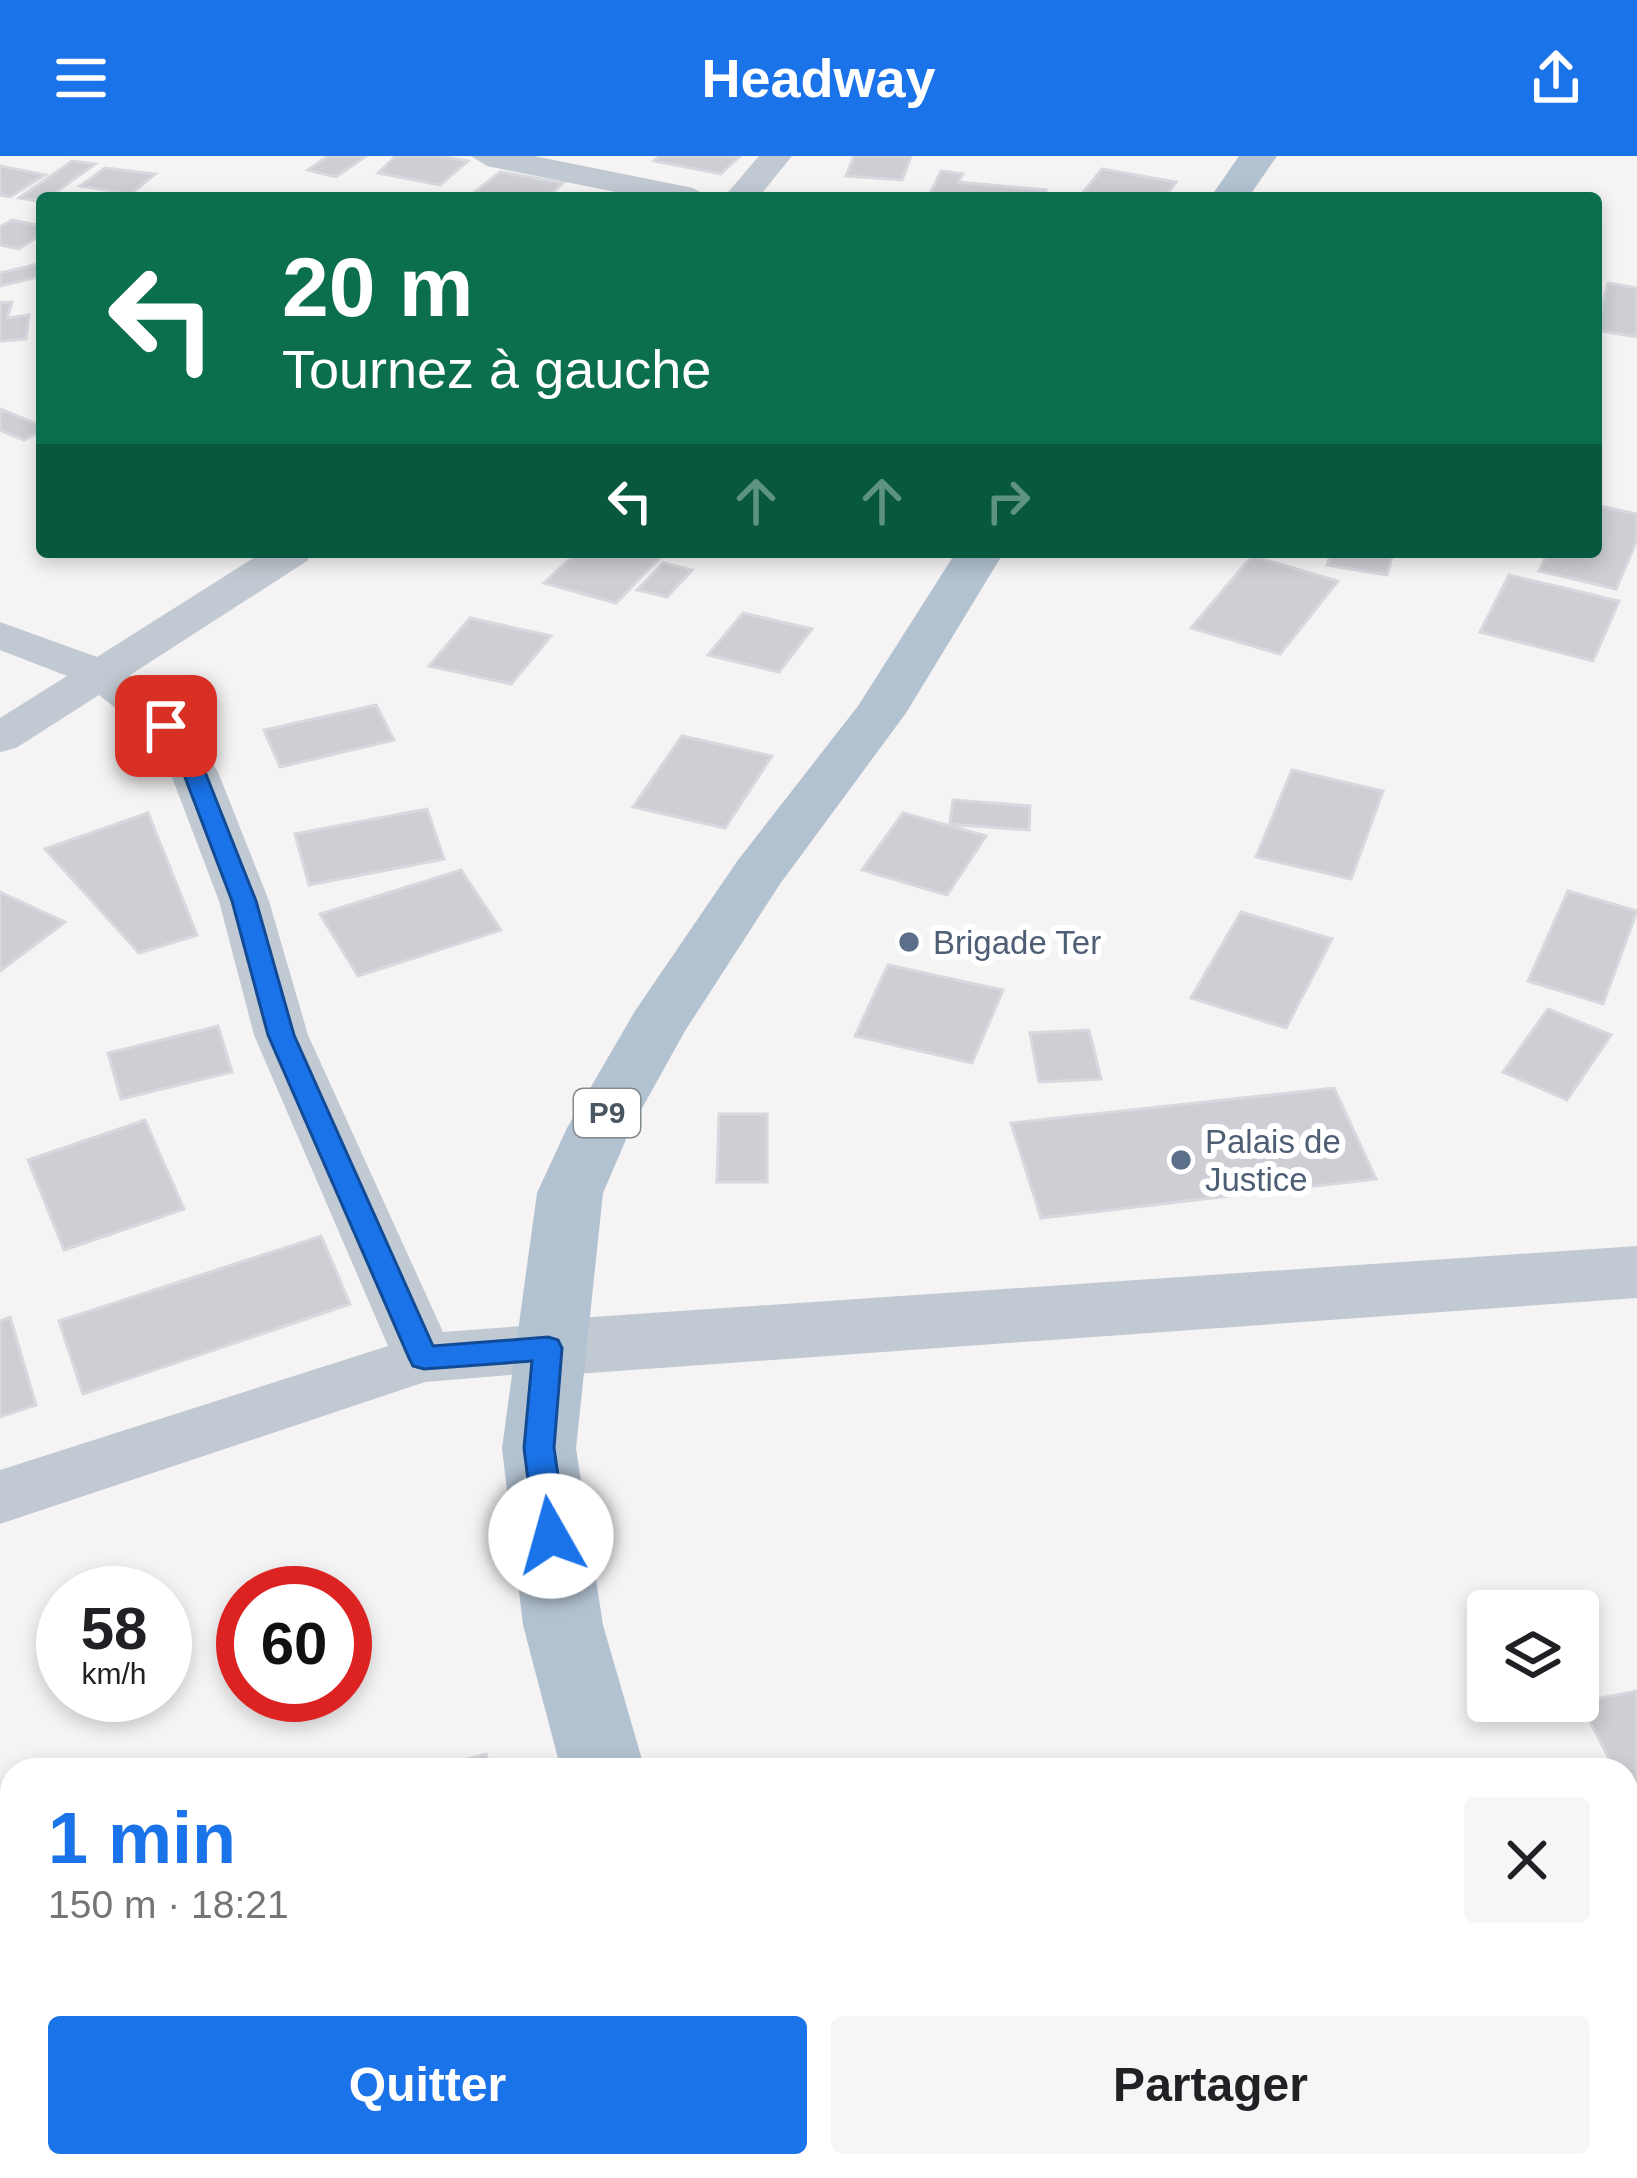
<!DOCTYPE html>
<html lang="fr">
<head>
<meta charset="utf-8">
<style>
	body { margin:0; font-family:Arial,sans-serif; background:#f6f6f6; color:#202124; height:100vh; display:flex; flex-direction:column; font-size:45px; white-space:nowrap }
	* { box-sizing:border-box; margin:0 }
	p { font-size:39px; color:#757577 }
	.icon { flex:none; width:66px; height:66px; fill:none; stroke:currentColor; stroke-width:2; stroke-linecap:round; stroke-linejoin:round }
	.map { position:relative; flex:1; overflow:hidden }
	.details { position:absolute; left:0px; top:1602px; width:1638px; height:420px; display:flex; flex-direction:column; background:#fff; border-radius:36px 36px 0 0; box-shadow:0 6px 18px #0003 }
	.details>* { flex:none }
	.hud { position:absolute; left:36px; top:36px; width:1566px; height:366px; border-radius:12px; box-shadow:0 6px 18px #0003; background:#0b6e4f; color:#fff; overflow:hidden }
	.buttons { position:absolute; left:1467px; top:1434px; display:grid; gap:24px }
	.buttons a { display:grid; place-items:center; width:132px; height:132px; border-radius:12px; background:#fff; box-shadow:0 6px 18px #0003; font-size:60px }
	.speed { position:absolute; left:36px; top:1410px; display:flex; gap:24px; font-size:60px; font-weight:700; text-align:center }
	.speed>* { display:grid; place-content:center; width:156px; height:156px; border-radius:50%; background:#fff; box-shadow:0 6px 18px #0003; line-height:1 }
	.speed small { font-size:30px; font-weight:400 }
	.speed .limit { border:18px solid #d22; background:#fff; color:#111 }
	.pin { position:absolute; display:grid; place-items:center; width:102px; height:102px; color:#fff; margin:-51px; border-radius:24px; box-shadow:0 6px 18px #0006 }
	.me { position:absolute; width:132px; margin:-66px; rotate:353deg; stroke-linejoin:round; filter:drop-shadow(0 0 9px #0008) }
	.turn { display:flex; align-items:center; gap:42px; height:252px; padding:0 48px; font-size:54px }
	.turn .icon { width:156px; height:156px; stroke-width:2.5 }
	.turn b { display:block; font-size:84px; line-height:102px }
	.lanes { display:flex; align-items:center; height:114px; padding:0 48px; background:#0003; justify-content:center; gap:60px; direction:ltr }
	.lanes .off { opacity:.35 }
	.round { display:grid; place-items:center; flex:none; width:126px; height:126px; border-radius:12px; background:#f6f6f6 }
	.headline { display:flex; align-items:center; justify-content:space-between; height:204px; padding:0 48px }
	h1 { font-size:72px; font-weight:700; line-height:90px; color:#1a73e8 }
	.button { display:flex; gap:24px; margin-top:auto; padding:24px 48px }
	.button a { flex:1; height:138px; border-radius:12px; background:#1a73e8; color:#fff; font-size:48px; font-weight:700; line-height:138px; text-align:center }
	.button a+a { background:#f6f6f6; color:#202124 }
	header { display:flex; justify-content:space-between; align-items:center; height:156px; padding:0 48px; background:#1a73e8; color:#fff; font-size:54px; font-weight:700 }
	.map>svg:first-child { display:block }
</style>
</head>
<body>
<header><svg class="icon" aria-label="menu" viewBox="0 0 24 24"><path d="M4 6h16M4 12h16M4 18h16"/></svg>Headway<svg class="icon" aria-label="share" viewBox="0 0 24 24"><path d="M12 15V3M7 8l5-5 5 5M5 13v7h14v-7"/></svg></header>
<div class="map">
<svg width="1637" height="2022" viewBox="0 0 1637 2022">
	<rect width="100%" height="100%" fill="#f5f3f3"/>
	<path fill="#cdcfd5" stroke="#d7d9de" stroke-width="3" d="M328,0H366L336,21L308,14Z
		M396,0H438L468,5L440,29L378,17Z
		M660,0H740L721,18L654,5Z
		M854,0H911L902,24L846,20Z
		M72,5L95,8L42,46L19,42Z
		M0,10L45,19L10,41L0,39Z
		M105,12L155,18L131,38L80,30Z
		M1102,13L1176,26L1164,42L1081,39Z
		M941,15L963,18L958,26L1046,34L1043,42H928Z
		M500,16L563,27L546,42H467Z
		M12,64L42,70V78L19,93L0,89V71Z
		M42,107V120L0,130V117Z
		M1608,127L1637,132V181L1596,174Z
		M12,146L7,162L29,159L26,183L0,185V147Z
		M0,253L42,270V274L24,284L0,274Z
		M1596,349L1637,358V384L1616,433L1539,415L1548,396H1596Z
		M577,396H643L661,401L616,447L544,427Z
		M1331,396H1365L1392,401L1387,419L1327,409Z
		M1252,400L1338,425L1280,498L1191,472Z
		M663,407L692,414L667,441L637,434Z
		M1509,419L1619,445L1593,505L1480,476Z
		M743,457L812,473L779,516L708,499Z
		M470,462L551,480L511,528L429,510Z
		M376,549L394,584L280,611L264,574Z
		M682,580L772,600L725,672L633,651Z
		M1292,614L1383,635L1351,723L1256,701Z
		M953,644L1030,650L1029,674L950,668Z
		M427,653L444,703L309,729L295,678Z
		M148,657L197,779L139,797L45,693Z
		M903,657L986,680L947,739L862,714Z
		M461,714L501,774L358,820L320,758Z
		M1568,735L1637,755L1603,848L1528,825Z
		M0,736L65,766L0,815Z
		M1241,756L1332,783L1286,872L1191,842Z
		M888,809L1003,834L972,907L855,880Z
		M1548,853L1611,879L1567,944L1503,916Z
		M218,870L232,916L121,943L108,897Z
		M1089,874L1101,923L1039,926L1030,877Z
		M1334,932L1376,1023L1041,1062L1011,967Z
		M719,958H767V1026H717Z
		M145,964L184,1053L64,1094L28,1004Z
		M321,1080L350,1148L83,1238L59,1165Z
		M10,1161L36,1249L0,1261V1165Z
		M1637,1535V1657L1626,1636V1614H1615L1580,1546Z
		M486,1598L490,1614H426Z
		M1637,1915V2022H1153L1150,2010H1626V1917Z"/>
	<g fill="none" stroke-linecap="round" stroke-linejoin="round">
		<path fill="#c1cad2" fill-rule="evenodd" d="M471,0H534L693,32L710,42H645L487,10Z
			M759,0H792L758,42H723Z
			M263,396H313L307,405L130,519L182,560L218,616L269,745L308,879L443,1176L548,1168L570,1175L579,1192L570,1209L548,1216L425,1226L0,1368V1314L388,1190L254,879L219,745L170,616L148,578L99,539L16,592L0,596V562L67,520L0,494V466L97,501Z"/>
		<path fill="#c1cad2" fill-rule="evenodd" d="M1637,1090V1142L548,1220L523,1212L512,1192L523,1172L548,1164Z"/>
		<path fill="#b3c2d1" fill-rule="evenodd" d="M1239,0H1277L1248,42H1210Z
			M956,396H1004L906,557L780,728L685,875L631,972L603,1037L576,1292L603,1469L645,1614H561L523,1469L502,1292L537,1037L567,972L635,855L738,704L858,550Z
			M742,2010H837L841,2022H747Z"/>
	</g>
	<path fill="#1a73e8" stroke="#114b97" stroke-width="3" d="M166,564L174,566L205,616L256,745L294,879L433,1190L548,1181L558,1184L562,1192L554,1292L567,1380L562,1389L551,1393L540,1389L535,1380L524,1292L532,1205L424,1213L413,1210L409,1202L268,879L232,745L183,616L155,570Z"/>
	<g fill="#5c6f8a" stroke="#fff" stroke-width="4.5">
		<circle cx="909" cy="786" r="12"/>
		<circle cx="1181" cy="1004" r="12"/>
	</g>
	<g text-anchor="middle" stroke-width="12" stroke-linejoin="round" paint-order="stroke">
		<rect fill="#fff" stroke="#808990" stroke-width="3" x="574" y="933" width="66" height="48" rx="9"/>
		<g font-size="30" font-weight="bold" fill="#4a5661">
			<text x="607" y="967">P9</text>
		</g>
		<g font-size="33" fill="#4e5e75" stroke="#fff" text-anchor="start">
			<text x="933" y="798">Brigade Ter</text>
			<text x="1205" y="997">Palais de<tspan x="1205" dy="38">Justice</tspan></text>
		</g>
	</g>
</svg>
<div class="buttons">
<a><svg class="icon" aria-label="layers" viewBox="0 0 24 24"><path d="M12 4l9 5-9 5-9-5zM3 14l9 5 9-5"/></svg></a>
</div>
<div class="speed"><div>58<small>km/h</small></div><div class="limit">60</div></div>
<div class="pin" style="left:166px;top:570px;background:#d93025"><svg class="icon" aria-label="arrive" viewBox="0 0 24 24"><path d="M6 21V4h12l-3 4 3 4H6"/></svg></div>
<svg class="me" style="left:551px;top:1380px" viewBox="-20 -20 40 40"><circle r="19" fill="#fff"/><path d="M0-13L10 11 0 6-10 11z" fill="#1a73e8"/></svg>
<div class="hud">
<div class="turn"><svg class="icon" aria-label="left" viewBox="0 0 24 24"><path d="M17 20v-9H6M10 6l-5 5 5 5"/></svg><div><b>20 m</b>Tournez à gauche</div></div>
<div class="lanes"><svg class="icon" aria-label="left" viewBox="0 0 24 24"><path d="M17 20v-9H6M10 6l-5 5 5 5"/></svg><svg class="icon off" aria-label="ahead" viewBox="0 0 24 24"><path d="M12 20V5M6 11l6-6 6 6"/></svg><svg class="icon off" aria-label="ahead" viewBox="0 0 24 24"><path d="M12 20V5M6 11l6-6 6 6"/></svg><svg class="icon off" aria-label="right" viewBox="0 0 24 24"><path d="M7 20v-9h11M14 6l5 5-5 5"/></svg></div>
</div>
<section class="details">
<div class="headline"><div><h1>1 min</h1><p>150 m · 18:21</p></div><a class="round"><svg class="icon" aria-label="close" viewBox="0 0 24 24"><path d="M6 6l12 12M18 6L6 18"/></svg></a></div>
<div class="button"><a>Quitter</a><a>Partager</a></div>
</section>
</div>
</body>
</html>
